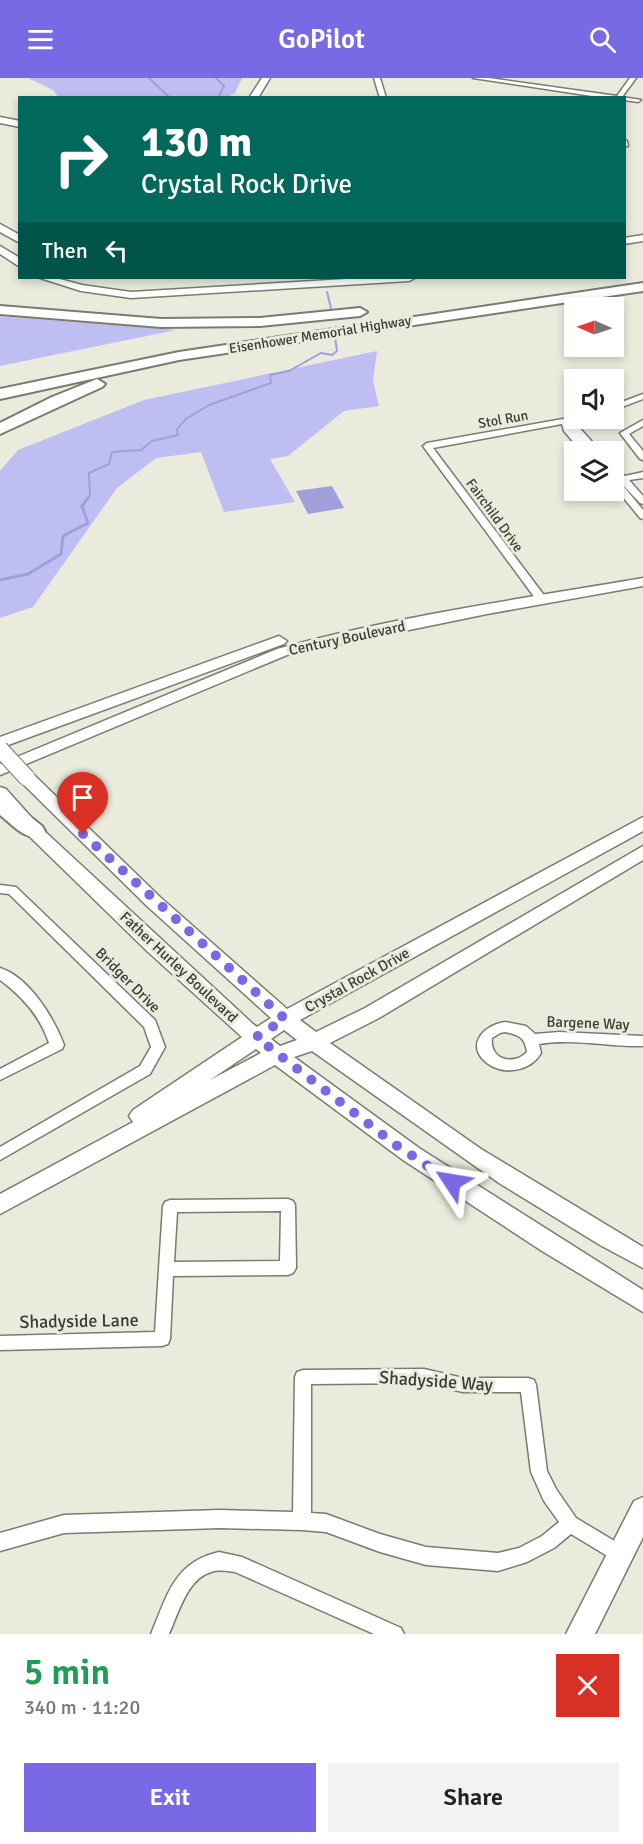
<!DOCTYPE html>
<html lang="en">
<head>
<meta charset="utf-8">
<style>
	body { margin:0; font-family:Signika,sans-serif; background:#f2f2f2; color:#222; height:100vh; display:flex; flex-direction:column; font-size:22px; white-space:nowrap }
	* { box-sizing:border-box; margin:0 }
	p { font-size:20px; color:#767676 }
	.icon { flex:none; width:33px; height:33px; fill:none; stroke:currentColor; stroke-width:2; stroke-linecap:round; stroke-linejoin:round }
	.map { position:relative; height:1556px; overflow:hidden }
	.details { display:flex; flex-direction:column; background:#fff; flex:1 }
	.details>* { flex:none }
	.guide { position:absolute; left:18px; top:18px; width:608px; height:183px; border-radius:0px; box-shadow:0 3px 9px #0003; background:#00695c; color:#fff; overflow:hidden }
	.needle { width:39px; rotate:272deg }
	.controls { position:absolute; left:564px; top:219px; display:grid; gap:12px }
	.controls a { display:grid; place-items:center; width:60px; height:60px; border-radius:0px; background:#fff; box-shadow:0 3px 9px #0003; font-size:30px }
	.pin { position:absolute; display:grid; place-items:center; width:51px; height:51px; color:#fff; margin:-62px -26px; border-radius:50% 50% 50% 0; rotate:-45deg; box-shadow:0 0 6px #0007 }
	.pin .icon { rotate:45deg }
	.me { position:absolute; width:66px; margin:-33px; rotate:303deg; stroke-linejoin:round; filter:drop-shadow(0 0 4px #0008) }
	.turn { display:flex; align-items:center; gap:21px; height:126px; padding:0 24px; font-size:27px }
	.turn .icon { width:78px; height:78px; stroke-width:2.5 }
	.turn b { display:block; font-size:42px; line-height:51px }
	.then { display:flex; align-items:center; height:57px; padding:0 24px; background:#0003; gap:12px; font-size:22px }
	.round { display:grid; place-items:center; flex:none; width:63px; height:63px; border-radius:0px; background:#f2f2f2 }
	.summary { display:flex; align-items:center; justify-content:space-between; height:102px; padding:0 24px }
	h1 { font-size:36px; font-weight:600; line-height:45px; color:#1e9e55 }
	.action { display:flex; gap:12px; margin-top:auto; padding:12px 24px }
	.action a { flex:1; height:69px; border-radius:0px; background:#7a69e4; color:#fff; font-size:24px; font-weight:600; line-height:69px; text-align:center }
	.action a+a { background:#f2f2f2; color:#222 }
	header { display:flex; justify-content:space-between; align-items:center; height:78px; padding:0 24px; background:#7a69e4; color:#fff; font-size:27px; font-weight:600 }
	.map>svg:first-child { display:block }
</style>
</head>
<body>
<header><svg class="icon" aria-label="menu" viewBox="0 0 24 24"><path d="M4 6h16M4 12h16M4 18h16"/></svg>GoPilot<svg class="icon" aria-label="search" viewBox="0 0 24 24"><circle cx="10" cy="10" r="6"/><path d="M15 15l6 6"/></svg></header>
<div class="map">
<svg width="643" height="1556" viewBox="0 0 643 1556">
	<rect width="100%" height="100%" fill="#eaeadd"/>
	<path fill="#bfbef3" d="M28,0H242L235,15L227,19L59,20L53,12Z
		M0,238L176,252L0,288Z
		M377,273L373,303L379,328L344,333L288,378L270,381L295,424L224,434L201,374L156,380L117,410L33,529L0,540V393L18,372L144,322Z"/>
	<path fill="#a19edb" d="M332,408L344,430L308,436L296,413Z"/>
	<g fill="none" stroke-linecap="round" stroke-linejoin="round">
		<path stroke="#a19edb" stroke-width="2" d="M149,0L170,20
			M216,0L224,8L218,20
			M327,214L331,230
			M87,422L90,418L89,395L109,386L112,374L141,372L152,363L178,357L177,351L186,341L209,327L271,305L270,297L289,293L321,275L332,277L337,273L335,259"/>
		<path stroke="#a19edb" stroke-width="3" d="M0,502L28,496L61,476L63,458L88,445L82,428L88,420"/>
		<g stroke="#7b7b6f" stroke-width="3">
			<path id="street" d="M374,0H380L386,20H380Z
				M473,0H489L617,18L630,0H636L622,19L641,22L638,24L624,22V20H605Z
				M624,61L627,63L628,68H624Z
				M643,316V321L614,332V327Z
				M574,339L588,340L572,345L577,347L601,374H592L582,363L591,374H582L564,353L562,346L433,370L546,520V524H538L423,368L427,365Z
				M643,342V348L629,356L643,373V382L640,381L620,355Z
				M614,388L625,398L643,394V400L629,402L643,418V426L640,425L620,404L643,432V441L640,440L614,408V400H617L614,396Z
				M0,807L16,809L155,942L165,969L150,996L0,1082V1069L140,988L151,969L144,949L9,816L0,815Z
				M0,890C29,899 54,940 64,967L62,971L0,1002V991L49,965C40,938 23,919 0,902Z
				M505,944L526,948L535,956L559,954L643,958V968C609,969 573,960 539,966L541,975C531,993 504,998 487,985C465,968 483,947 505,944ZM505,954C519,957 525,959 527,974C514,988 489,982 492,960L500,955Z
				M288,1121L293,1123L295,1127L296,1190L293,1195L288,1197L173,1198L170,1261L168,1266L162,1268L0,1272V1258L155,1254L163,1128L165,1124L170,1122ZM281,1133L280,1183L174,1184L177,1134Z
				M424,1291L463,1300H528L534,1302L536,1307L547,1393L556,1411L576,1440L626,1470L629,1476L626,1482L620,1485L614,1482L571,1456L554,1470L527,1484L498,1493L426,1487L380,1474L326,1454L302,1452L220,1450L64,1455L0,1473V1455L64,1437L220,1432L293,1434L295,1299L297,1294L303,1292ZM424,1305L463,1314H521L531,1394L544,1423L559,1444L542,1458L519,1470L498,1475L426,1469L380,1456L326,1436L311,1435V1306Z
				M219,1474L242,1479L401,1550L404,1556H374L235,1494C227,1493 219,1491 211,1494C187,1501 178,1536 169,1556H151C167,1518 174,1484 219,1474Z"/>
		</g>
		<g stroke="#7b7b6f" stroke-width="3">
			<path id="secondary" d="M262,0H270L258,20H249Z
				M0,39L20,43V49L0,45Z
				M0,146L20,157V165L0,154Z
				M643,157V163L624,166V160Z
				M0,168L20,180V189L0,176Z
				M40,200H56L82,207L131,214L363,200H415L409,203L131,220L81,213Z
				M643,500V508L487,536L287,577L0,697V686L277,571C396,538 521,521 643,500Z
				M279,558L287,563L284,566L0,670V659Z
				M27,694L33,696L160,819L287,931L643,739V753L300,942L316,954L365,930L643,768V782L379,940L330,965L481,1071L643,1169V1190L600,1167L499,1105L312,973L294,979L419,1070L643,1212V1234L542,1173L403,1082L275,987L0,1136V1116L133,1044L129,1038L133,1032L242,959L147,873L28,757L0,726V709L6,711L40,749L253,946L257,949L271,940L147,828L21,704L18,700ZM284,952L297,962L280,968L271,961ZM256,971L261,975L210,1002Z
				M643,1419V1459L595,1556H566L634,1423Z"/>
		</g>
		<g stroke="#7b7b6f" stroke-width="4">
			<path id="highway" d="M643,205V213L179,282L0,321V311L179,274Z
				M0,228L161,241L260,240L360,230L367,234L360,238L260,248L161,249L0,236Z
				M97,301L105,306L102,309L0,356V345L52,319Z
				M0,719L8,721L42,748L45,753L42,758C25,763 13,747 0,737Z"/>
		</g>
		<use href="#street" fill="#fff" fill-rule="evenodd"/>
		<use href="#secondary" fill="#fff" fill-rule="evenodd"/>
		<use href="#highway" fill="#fff" fill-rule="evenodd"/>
		<g stroke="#7b7b6f" stroke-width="18" stroke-linecap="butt">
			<path id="secondary-bridge" d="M0,671L27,700"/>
		</g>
		<use href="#secondary-bridge" stroke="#fff" stroke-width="16"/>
	</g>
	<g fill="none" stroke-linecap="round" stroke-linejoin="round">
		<path stroke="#7a69e4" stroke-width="10" stroke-dasharray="0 18" d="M83,756L285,941L256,959L396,1067L452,1104"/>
	</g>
	<g text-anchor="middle" stroke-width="6" stroke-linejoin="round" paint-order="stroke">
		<g font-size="14" fill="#3b3b36" stroke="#eaeadd">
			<text transform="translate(320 256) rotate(-9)" y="5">Eisenhower Memorial Highway</text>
			<text transform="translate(503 341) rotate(-10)" y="5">Stol Run</text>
			<text transform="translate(495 437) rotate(54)" y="5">Fairchild Drive</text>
		</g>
		<g font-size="15" fill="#3b3b36" stroke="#eaeadd">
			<text transform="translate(347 560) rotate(-12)" y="5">Century Boulevard</text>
			<text transform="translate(179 889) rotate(43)" y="5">Father Hurley Boulevard</text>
			<text transform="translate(128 902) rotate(45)" y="5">Bridger Drive</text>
			<text transform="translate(357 902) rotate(-29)" y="5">Crystal Rock Drive</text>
			<text transform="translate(588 945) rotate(2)" y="5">Bargene Way</text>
		</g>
		<g font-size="18" fill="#3b3b36" stroke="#eaeadd">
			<text transform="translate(79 1243) rotate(-1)" y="6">Shadyside Lane</text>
			<text transform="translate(436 1303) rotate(4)" y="6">Shadyside Way</text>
		</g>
	</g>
</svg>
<div class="controls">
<a><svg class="needle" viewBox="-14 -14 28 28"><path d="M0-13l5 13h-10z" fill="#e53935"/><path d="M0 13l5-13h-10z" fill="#767676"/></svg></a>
<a><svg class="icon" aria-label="sound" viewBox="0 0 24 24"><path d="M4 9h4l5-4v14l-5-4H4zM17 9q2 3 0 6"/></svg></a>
<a><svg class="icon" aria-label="layers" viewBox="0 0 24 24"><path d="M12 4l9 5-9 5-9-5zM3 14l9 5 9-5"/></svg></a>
</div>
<div class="pin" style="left:83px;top:756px;background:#d93025"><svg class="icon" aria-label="arrive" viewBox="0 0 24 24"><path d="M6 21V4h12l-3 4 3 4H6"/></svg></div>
<svg class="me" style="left:452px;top:1104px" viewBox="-20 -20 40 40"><path d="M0-17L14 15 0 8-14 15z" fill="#7a69e4" stroke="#fff" stroke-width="4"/></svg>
<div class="guide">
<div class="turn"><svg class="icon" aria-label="right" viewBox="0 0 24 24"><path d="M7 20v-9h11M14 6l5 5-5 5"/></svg><div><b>130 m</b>Crystal Rock Drive</div></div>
<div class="then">Then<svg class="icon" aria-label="left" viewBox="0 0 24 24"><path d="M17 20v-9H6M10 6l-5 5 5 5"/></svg></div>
</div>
</div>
<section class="details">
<div class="summary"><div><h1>5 min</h1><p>340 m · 11:20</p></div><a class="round" style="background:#d93025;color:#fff"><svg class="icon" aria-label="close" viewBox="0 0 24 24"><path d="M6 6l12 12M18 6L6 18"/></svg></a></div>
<div class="action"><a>Exit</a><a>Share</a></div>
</section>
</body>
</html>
